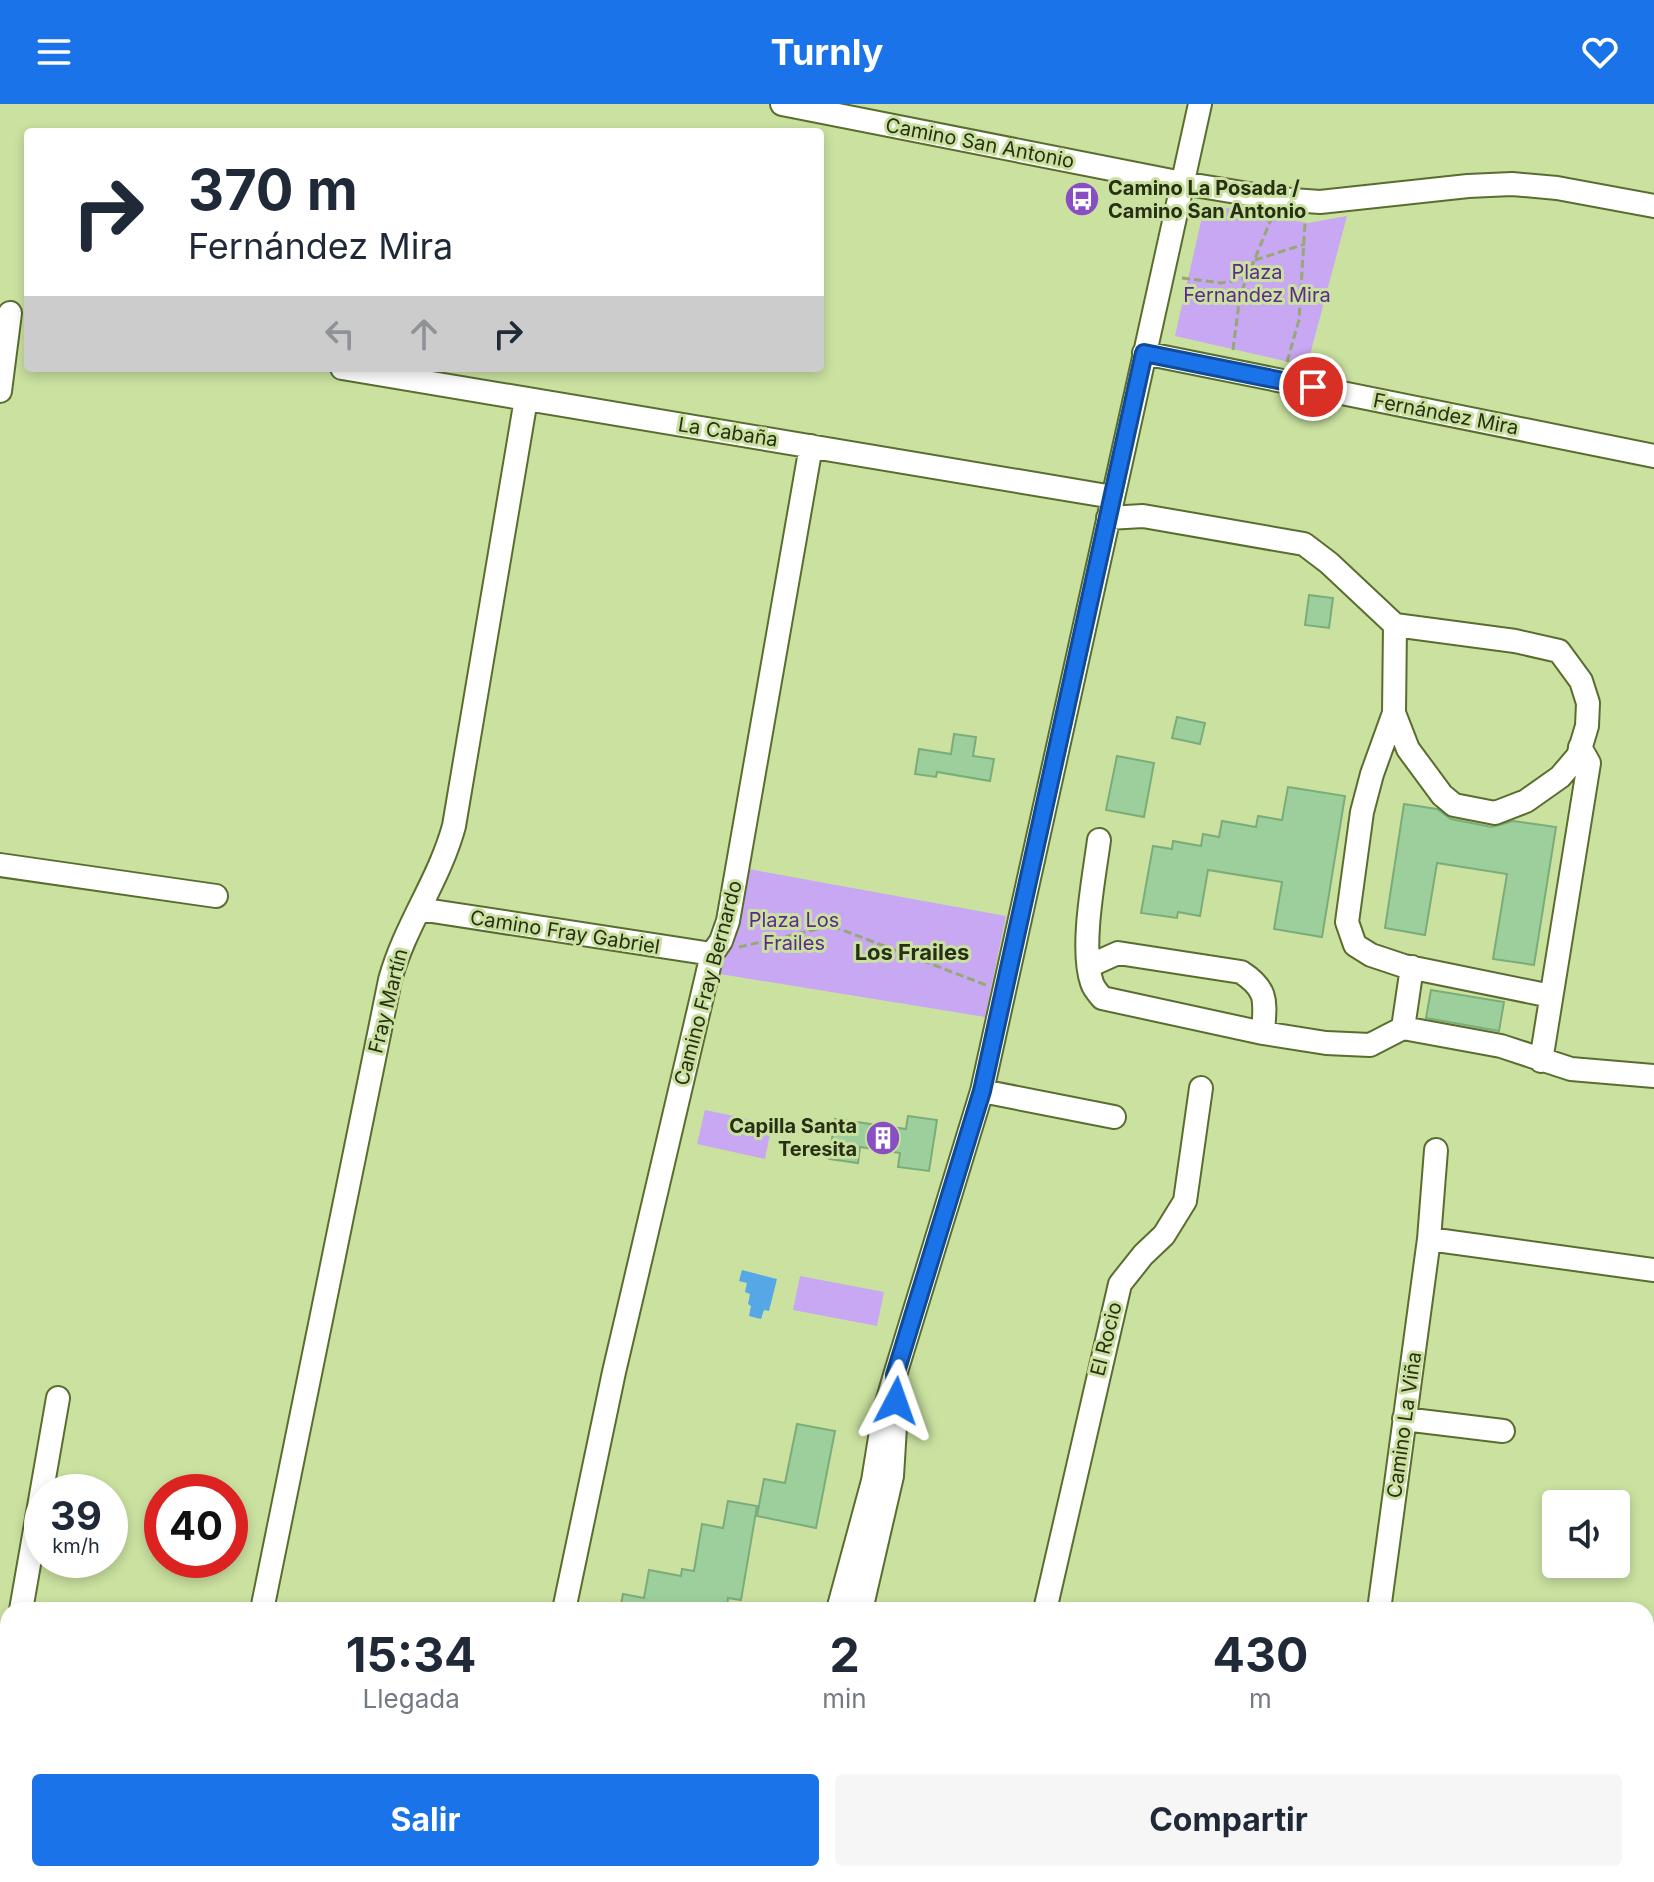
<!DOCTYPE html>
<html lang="es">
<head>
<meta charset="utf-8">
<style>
	body { margin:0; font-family:Inter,sans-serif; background:#f6f6f7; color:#1f2937; height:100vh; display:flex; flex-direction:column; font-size:30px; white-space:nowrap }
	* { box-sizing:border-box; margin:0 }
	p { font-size:26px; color:#747a83 }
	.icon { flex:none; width:44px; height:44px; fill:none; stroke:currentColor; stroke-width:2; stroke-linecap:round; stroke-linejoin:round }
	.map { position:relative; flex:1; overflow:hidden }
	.sheet { position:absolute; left:0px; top:1498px; width:1654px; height:280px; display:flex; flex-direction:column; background:#fff; border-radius:24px 24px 0 0; box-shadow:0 4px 12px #0003 }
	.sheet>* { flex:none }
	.hud { position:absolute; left:24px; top:24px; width:800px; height:244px; border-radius:8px; box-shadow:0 4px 12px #0003; background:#fff; color:#1f2937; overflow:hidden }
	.buttons { position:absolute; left:1542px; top:1386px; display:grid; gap:16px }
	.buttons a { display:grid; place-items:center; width:88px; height:88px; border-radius:8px; background:#fff; box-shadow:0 4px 12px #0003; font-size:40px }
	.speed { position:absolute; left:24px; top:1370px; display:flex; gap:16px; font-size:40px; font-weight:700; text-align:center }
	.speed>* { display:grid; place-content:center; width:104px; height:104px; border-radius:50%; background:#fff; box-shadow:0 4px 12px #0003; line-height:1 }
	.speed small { font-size:20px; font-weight:400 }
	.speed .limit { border:12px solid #d22; background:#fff; color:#111 }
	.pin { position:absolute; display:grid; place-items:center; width:68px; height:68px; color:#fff; margin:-34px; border:4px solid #fff; border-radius:50%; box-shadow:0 2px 8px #0007 }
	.me { position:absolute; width:88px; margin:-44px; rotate:4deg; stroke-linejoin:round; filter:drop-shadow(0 0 6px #0008) }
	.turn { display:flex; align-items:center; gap:28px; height:168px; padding:0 32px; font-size:36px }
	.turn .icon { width:104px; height:104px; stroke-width:2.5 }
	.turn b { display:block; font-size:56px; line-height:68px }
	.lanes { display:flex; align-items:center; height:76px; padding:0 32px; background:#0003; justify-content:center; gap:40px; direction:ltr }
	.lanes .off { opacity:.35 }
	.eta { display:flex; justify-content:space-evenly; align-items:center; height:136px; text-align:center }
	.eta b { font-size:48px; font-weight:700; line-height:56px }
	.primary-button { display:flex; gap:16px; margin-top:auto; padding:16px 32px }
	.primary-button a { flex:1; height:92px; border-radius:8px; background:#1a73e8; color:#fff; font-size:32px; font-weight:700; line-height:92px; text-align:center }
	.primary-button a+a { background:#f6f6f7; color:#1f2937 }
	header { display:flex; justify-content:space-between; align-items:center; height:104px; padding:0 32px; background:#1a73e8; color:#fff; font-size:36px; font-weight:700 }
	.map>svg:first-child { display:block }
</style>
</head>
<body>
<header><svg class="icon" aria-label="menu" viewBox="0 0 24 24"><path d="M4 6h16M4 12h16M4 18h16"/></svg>Turnly<svg class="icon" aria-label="heart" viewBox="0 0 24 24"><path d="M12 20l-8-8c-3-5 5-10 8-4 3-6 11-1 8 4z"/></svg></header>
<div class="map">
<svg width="1654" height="1778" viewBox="0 0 1654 1778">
	<rect width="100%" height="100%" fill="#cae1a0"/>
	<path fill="#c8a8f2" d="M1205,100L1308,119L1347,112L1307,262L1175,232Z
		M743,764L1006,812L985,913L720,870Z
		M705,1006L772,1020L765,1055L697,1040Z
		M800,1172L884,1188L877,1222L793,1206Z"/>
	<path fill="#56a7e6" d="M742,1166L777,1175L769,1207L764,1206L761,1215L749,1212L751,1202L748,1200L750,1190L745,1188L747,1179L739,1177Z"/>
	<path fill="#9ccf9b" stroke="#7bac7a" stroke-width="2" d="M1309,491L1333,494L1329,524L1305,521Z
		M1177,613L1205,619L1200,640L1172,634Z
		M954,630L976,633L973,652L994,655L990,677L937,668L936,673L915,670L919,645L951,650Z
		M1117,652L1154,659L1144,713L1106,706Z
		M1288,683L1345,692L1322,833L1274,825L1282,778L1208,766L1200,812L1178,808L1177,814L1141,809L1153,742L1172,745L1173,737L1201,742L1203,730L1219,733L1222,717L1256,723L1258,712L1282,716Z
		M1404,700L1437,705L1451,715L1492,723L1513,717L1556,723L1534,861L1493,855L1507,770L1437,759L1425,831L1385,824Z
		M1431,886L1504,898L1499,927L1426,914Z
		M908,1012L937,1016L929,1067L898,1063L900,1049L860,1043L858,1059L829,1055L835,1015L906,1025Z
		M797,1320L835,1327L816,1424L757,1412L764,1375L785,1379Z
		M728,1397L757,1402L741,1496L728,1494L727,1506H620L623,1490L644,1494L649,1466L681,1472L682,1465L694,1467L702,1420L723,1424Z"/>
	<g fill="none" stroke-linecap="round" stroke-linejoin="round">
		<g stroke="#596d2f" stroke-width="26">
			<path id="minor" d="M782,0L1182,79L1279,95L1320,98L1468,82L1512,80L1557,84L1654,102
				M1144,249L1654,352
				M342,264L1113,393
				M0,287L10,209
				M1108,414L1143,412L1304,440L1329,459L1395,521L1394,609L1372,670L1362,708L1347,818L1355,841L1371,851L1404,862L1551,892
				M1394,609L1408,645L1442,691L1454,701L1495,709L1526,697L1560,673L1578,652L1587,622L1588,599L1581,577L1559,547L1515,537L1395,521
				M1099,736C1094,774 1080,844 1092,879C1094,885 1099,890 1102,894L1263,929L1326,939L1370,941L1403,924
				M0,761L216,792
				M419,805L712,850
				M1089,862L1118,849L1241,868C1269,886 1265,898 1263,929
				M1412,863L1403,924L1501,942L1571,965L1654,972
				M1541,957L1589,659L1580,643
				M982,987L1114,1013
				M1429,1135L1654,1166
				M1404,1315L1503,1327
				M21,1506L58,1294
				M262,1506L390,876C405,821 439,777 454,722L526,295
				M564,1506L614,1268L712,850L721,837L728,817L811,342
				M838,1506L873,1377L884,1309L895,1271L982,987L1200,0
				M861,1506L892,1372L896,1307
				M1045,1506L1120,1180L1143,1151L1164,1131L1185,1097L1201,984
				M1379,1506L1429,1135L1436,1046
				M446,1778L447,1770
				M768,1778L770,1770
				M795,1778L796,1770"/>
		</g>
		<g stroke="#596d2f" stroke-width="32">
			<path id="major" d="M0,1555L8,1556
				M1425,1770L1478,1778"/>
		</g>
		<path stroke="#96a874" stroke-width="3" stroke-dasharray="8 4" stroke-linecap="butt" d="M1255,156L1305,140
			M1182,174L1221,179L1248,174
			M1233,246L1240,191L1272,113
			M1287,258L1299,216L1305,119
			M739,843L832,822L986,881"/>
		<use href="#minor" stroke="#fff" stroke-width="22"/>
		<use href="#major" stroke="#fff" stroke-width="28"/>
	</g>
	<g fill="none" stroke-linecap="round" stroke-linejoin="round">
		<g stroke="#114b97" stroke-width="20">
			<path id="route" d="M896,1297L895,1271L982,987L1144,249L1313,283"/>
		</g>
		<use href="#route" stroke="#1a73e8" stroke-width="14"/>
	</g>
	<defs>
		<g id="bus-disc" transform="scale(1.8)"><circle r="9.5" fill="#894dc4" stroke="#cae1a0"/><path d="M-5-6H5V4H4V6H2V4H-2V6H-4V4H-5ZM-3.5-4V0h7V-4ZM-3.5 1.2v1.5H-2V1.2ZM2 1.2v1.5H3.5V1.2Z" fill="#fff"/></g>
		<g id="building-disc" transform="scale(1.8)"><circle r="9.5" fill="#894dc4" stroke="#cae1a0"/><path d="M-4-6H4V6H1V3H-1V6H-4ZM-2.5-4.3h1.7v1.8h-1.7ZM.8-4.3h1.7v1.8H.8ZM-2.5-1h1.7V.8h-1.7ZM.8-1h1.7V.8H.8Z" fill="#fff"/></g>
	</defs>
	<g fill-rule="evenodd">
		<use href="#bus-disc" x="1082" y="95"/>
		<use href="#building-disc" x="883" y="1034"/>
	</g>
	<g text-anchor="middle" stroke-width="6" stroke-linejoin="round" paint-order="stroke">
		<g font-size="20" fill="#273015" stroke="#cae1a0">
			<text transform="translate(980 39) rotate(11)" y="7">Camino San Antonio</text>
			<text transform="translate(1446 310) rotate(11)" y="7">Fernández Mira</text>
			<text transform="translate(728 328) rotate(9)" y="7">La Cabaña</text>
			<text transform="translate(565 828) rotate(9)" y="7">Camino Fray Gabriel</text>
			<text transform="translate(708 879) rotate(-75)" y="7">Camino Fray Bernardo</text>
			<text transform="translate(388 897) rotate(-76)" y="7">Fray Martín</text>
			<text transform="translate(1106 1235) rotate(-76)" y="7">El Rocio</text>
			<text transform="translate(1404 1321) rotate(-82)" y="7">Camino La Viña</text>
		</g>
		<g font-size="20" font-weight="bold" fill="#273015" stroke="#cae1a0" text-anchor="start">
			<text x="1108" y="91">Camino La Posada /<tspan x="1108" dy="23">Camino San Antonio</tspan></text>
			<text x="857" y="1029" text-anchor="end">Capilla Santa<tspan x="857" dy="23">Teresita</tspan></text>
		</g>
		<g font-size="20" fill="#5c2a8a" stroke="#cae1a0">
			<text x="1257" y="175">Plaza<tspan x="1257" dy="23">Fernandez Mira</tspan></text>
			<text x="794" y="823">Plaza Los<tspan x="794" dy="23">Frailes</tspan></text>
		</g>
		<g font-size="22" font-weight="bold" fill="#273015" stroke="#cae1a0">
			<text x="912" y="856">Los Frailes</text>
		</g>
	</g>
</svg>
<div class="buttons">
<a><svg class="icon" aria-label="sound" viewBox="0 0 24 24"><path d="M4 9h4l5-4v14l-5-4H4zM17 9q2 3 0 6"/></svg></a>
</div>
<div class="speed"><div>39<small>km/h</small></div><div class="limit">40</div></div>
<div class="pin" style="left:1313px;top:283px;background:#d93025"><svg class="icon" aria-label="arrive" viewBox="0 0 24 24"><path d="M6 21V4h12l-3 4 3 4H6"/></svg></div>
<svg class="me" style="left:896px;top:1297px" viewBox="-20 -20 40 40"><path d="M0-17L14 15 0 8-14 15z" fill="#1a73e8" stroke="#fff" stroke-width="4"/></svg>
<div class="hud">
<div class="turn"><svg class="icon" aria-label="right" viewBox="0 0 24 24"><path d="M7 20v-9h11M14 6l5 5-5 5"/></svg><div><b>370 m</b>Fernández Mira</div></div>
<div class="lanes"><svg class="icon off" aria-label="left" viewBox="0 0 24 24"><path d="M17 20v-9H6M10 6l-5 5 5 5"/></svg><svg class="icon off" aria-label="ahead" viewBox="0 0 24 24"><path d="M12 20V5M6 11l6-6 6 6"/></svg><svg class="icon" aria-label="right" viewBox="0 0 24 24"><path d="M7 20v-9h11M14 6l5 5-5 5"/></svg></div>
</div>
<section class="sheet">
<div class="eta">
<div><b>15:34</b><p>Llegada</p></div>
<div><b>2</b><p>min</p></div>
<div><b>430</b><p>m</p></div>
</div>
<div class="primary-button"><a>Salir</a><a>Compartir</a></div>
</section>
</div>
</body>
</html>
